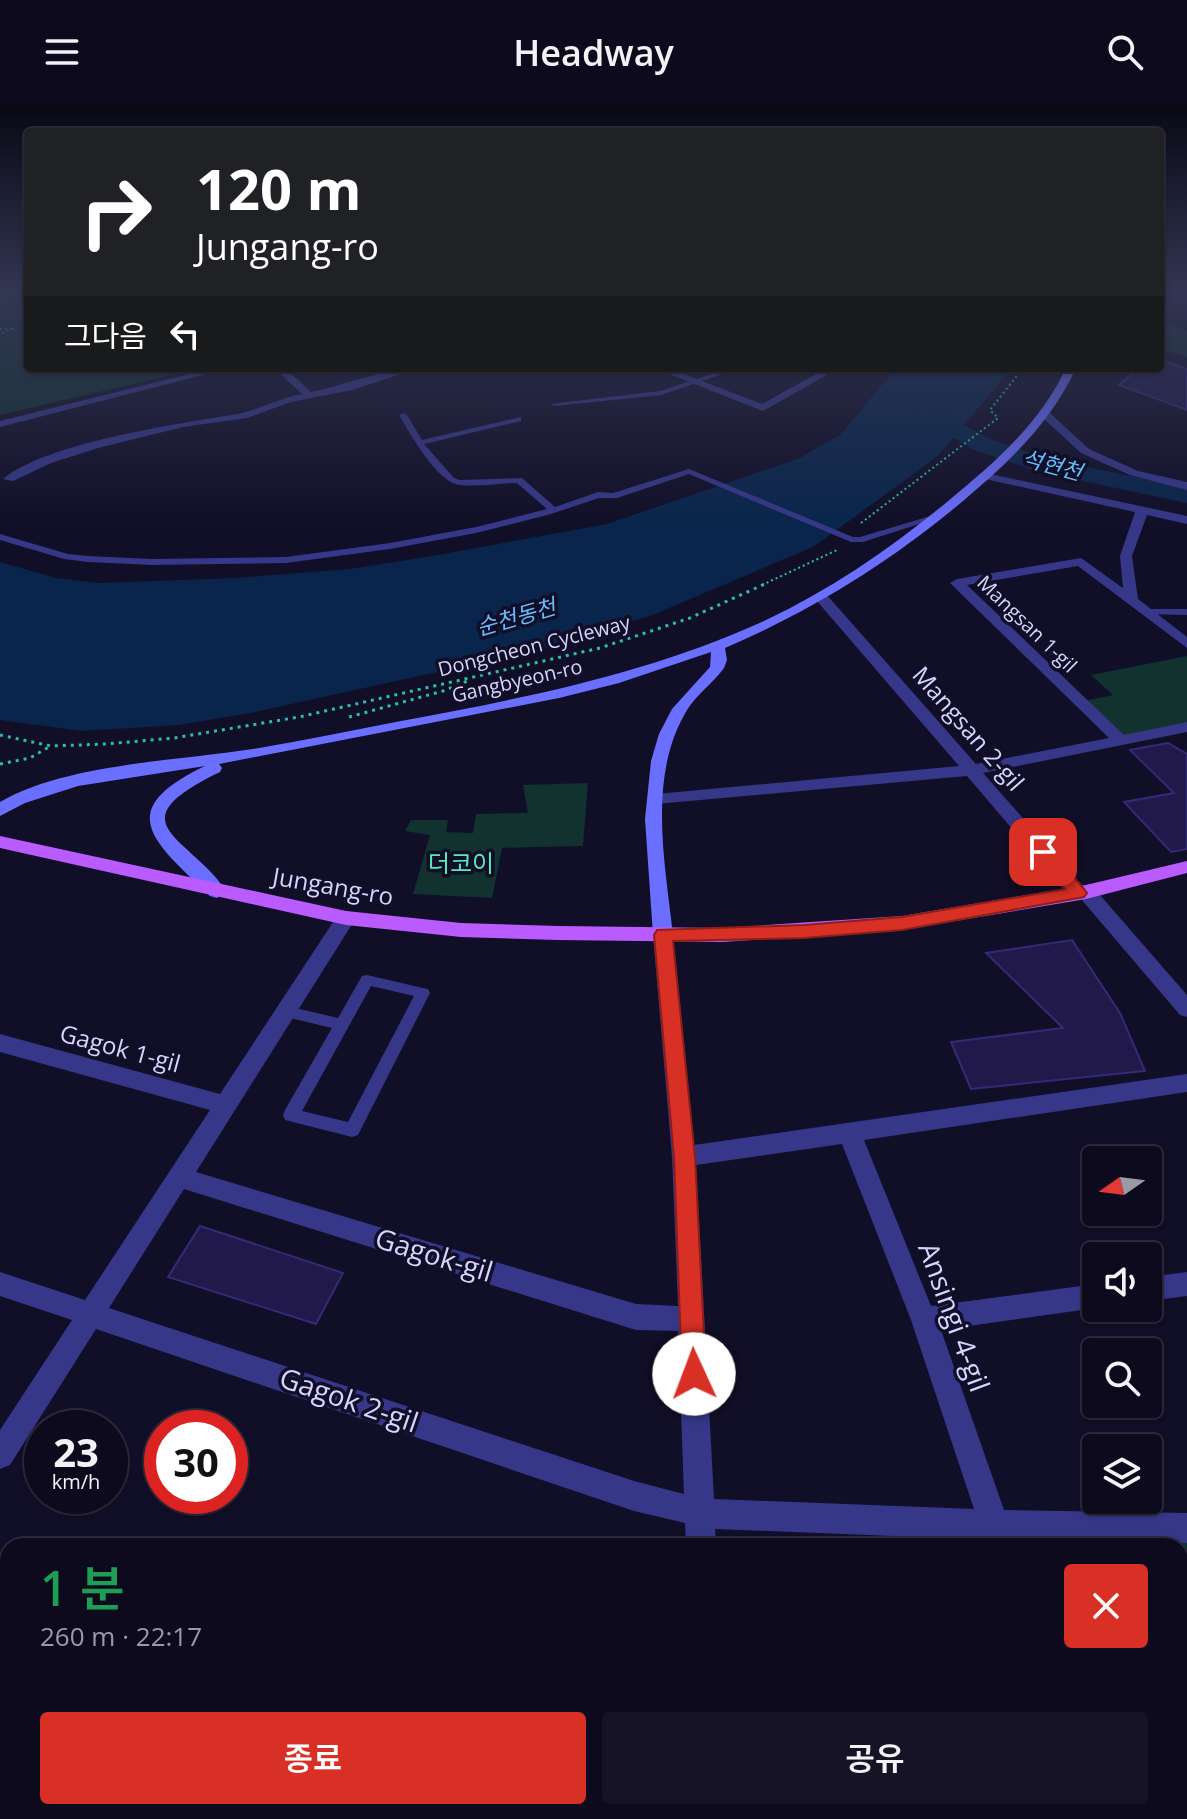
<!DOCTYPE html>
<html lang="ko">
<head>
<meta charset="utf-8">
<style>
	body { margin:0; font-family:"Open Sans","Noto Sans KR",sans-serif; background:#161326; color:#f1f3f6; height:100vh; display:flex; flex-direction:column; font-size:30px; white-space:nowrap }
	* { box-sizing:border-box; margin:0 }
	p { font-size:26px; color:#9a9aa4 }
	.icon { flex:none; width:44px; height:44px; fill:none; stroke:currentColor; stroke-width:2; stroke-linecap:round; stroke-linejoin:round }
	.map { position:relative; flex:1; overflow:hidden }
	.sheet { position:absolute; left:0px; top:1434px; width:1188px; height:282px; display:flex; flex-direction:column; background:#0d0a1d; border-radius:24px 24px 0 0; box-shadow:0 2px 6px #0004,0 0 0 2px #2d2b3b }
	.sheet>* { flex:none }
	.guide { position:absolute; left:24px; top:24px; width:1140px; height:244px; border-radius:8px; box-shadow:0 2px 6px #0004,0 0 0 2px #2d2b3b; background:#202124; color:#fff; overflow:hidden }
	.needle { width:52px; rotate:256deg }
	.controls { position:absolute; left:1082px; top:1042px; display:grid; gap:16px }
	.controls a { display:grid; place-items:center; width:80px; height:80px; border-radius:8px; background:#0d0a1d; box-shadow:0 2px 6px #0004,0 0 0 2px #2d2b3b; font-size:40px }
	.speed { position:absolute; left:24px; top:1306px; display:flex; gap:16px; font-size:40px; font-weight:700; text-align:center }
	.speed>* { display:grid; place-content:center; width:104px; height:104px; border-radius:50%; background:#0d0a1d; box-shadow:0 2px 6px #0004,0 0 0 2px #2d2b3b; line-height:1 }
	.speed small { font-size:20px; font-weight:400 }
	.speed .limit { border:12px solid #d22; background:#fff; color:#111 }
	.pin { position:absolute; display:grid; place-items:center; width:68px; height:68px; color:#fff; margin:-34px; border-radius:16px; box-shadow:0 4px 12px #0006 }
	.me { position:absolute; width:88px; margin:-44px; rotate:358deg; stroke-linejoin:round; filter:drop-shadow(0 0 6px #0008) }
	.turn { display:flex; align-items:center; gap:28px; height:168px; padding:0 40px; font-size:36px }
	.turn .icon { width:104px; height:104px; stroke-width:2.5 }
	.turn b { display:block; font-size:56px; line-height:68px }
	.then { display:flex; align-items:center; height:76px; padding:0 40px; background:#0003; gap:16px; font-size:30px }
	.round { display:grid; place-items:center; flex:none; width:84px; height:84px; border-radius:8px; background:#161326 }
	.headline { display:flex; align-items:center; justify-content:space-between; height:136px; padding:0 40px }
	h1 { font-size:48px; font-weight:600; line-height:60px; color:#1e9e55 }
	.button { display:flex; gap:16px; margin-top:auto; padding:16px 40px }
	.button a { flex:1; height:92px; border-radius:8px; background:#d93025; color:#fff; font-size:32px; font-weight:600; line-height:92px; text-align:center }
	.button a+a { background:#161326; color:#f1f3f6 }
	header { display:flex; justify-content:space-between; align-items:center; height:104px; padding:0 40px; background:#0d0a1d; font-size:36px; font-weight:600 }
	.map>svg:first-child { display:block }
</style>
</head>
<body>
<header><svg class="icon" aria-label="menu" viewBox="0 0 24 24"><path d="M4 6h16M4 12h16M4 18h16"/></svg>Headway<svg class="icon" aria-label="search" viewBox="0 0 24 24"><circle cx="10" cy="10" r="6"/><path d="M15 15l6 6"/></svg></header>
<div class="map">
<svg width="1187" height="1715" viewBox="0 0 1187 1715">
	<rect width="100%" height="100%" fill="#110e27"/>
	<path fill="#11322f" d="M0,185H28V264H202L0,311Z
		M1160,218L1187,227V253L1160,244Z
		M1187,552V619L1123,632L1084,597L1113,591L1091,571Z
		M588,679L583,742L502,744L492,794L413,790L430,731L405,727L411,716H448L446,728L473,729L476,710L528,709L523,681Z
		M1071,1431L1187,1434V1658H1180V1442H1074Z"/>
	<path fill="#09254b" d="M896,264H1012L939,351L815,442L655,510L569,539L251,609L179,621L81,627L0,616V458L56,474L99,479L236,474L350,465L432,452L607,420L800,354L841,330Z"/>
	<g fill="none" stroke-linecap="round" stroke-linejoin="round">
		<path fill="#09254b" fill-rule="evenodd" d="M926,300L990,335L1050,356L1187,383V399L1035,367L972,345L918,312L914,307L918,302Z"/>
	</g>
	<path fill="#20194a" stroke="#352a77" stroke-width="2" d="M1160,256L1187,265V306L1119,281L1139,264H1160Z
		M1168,639L1187,650V745L1171,748L1124,698L1174,689L1130,646Z
		M1072,836L1120,909L1145,967L971,985L951,938L1063,924L986,849Z
		M200,1122L343,1169L316,1220L168,1173Z"/>
	<g fill="none" stroke-linecap="round" stroke-linejoin="round">
		<path stroke="#28bfaf" stroke-width="2" stroke-dasharray="2 3" stroke-linecap="butt" d="M0,195L10,185
			M0,225L14,224L0,230
			M861,419L998,314L990,306L1023,264
			M762,481L837,446"/>
		<path stroke="#28bfaf" stroke-width="3" stroke-dasharray="3 5" stroke-linecap="butt" d="M349,613L443,587L470,576
			M0,631L51,642L106,640L174,634L299,613L600,544L690,514L767,479
			M0,660L30,654L49,643"/>
		<path fill="#363789" fill-rule="evenodd" d="M730,264H740L661,291L554,302L550,300L660,287Z
			M403,309L407,311L422,336L521,313V317L424,340L454,374L460,376L522,374L555,403L598,388L613,389L689,365L853,433H860L937,410L941,413L863,438H851L689,370L617,394H599L551,410L476,429L390,445L286,459L151,461L88,458L64,455L0,436V430L68,450L88,452L151,455L286,453L390,439L476,423L547,405L517,379C499,379 478,383 460,381C437,379 410,329 399,311Z
			M1141,505H1187V511L1144,510L1139,507Z
			M367,871L423,884L428,885L430,889L358,1031L352,1033L285,1016L283,1011L285,1006L332,924L282,912L280,908L282,904L287,902L338,914L362,872ZM371,882L414,892L348,1018L302,1007Z"/>
		<path fill="#363789" fill-rule="evenodd" d="M274,264H285L311,288C347,281 384,264 419,264L352,286L291,298L247,314L183,323L98,344L51,359L13,377L3,375C48,338 178,320 237,310C259,306 279,294 302,290Z
			M654,264H668L762,300L827,264H839L763,307Z
			M1042,309H1050L1089,345L1138,367L1187,378V386L1130,371L1081,349L1042,313Z
			M985,369L1187,412V420L1147,411L1132,452L1138,495L1187,533V544L1078,462L967,481L1124,631L1187,618V628L983,669L1083,782L1093,783L1187,891V913L1180,911L1081,795L1071,794L967,672L656,700L647,695L656,690L959,662L816,496L814,493L821,489L826,490L976,660L1109,634L950,479L957,475L1081,454L1123,484L1120,452L1135,408L981,374V370Z
			M346,807L356,814L196,1068L636,1200L678,1202L672,1053L653,831L656,826L663,824L673,831L694,1041L1187,970V988L864,1036L931,1202L1096,1180V1204L941,1226L1004,1406L1187,1409V1439L994,1436L715,1425L716,1442H686L685,1419L634,1407L96,1225L10,1361L0,1365V1326L72,1216L0,1192V1168L85,1196L210,1006L0,948V930L220,990L339,809ZM842,1040L911,1216L974,1405L714,1395L696,1061ZM184,1085L636,1226L678,1227L684,1390L634,1377L109,1204Z
			M1187,1168V1192L1148,1197V1173Z
			M1187,1677V1711L1170,1708H1180V1678Z
			M703,1708H737V1715H703Z
			M1002,1708H1091L1088,1715H1000Z"/>
		<path fill="#363789" fill-rule="evenodd" d="M213,264H230L0,323V317Z"/>
		<path fill="#6b6fff" fill-rule="evenodd" d="M1066,264H1076C1050,320 1009,358 963,397C889,459 813,506 725,544L727,556L724,564C713,579 697,590 687,606C647,672 665,758 673,831L670,836L663,838L653,831L645,715L651,657L659,630L672,605L710,563L711,548L619,579L559,594L219,660L222,664L220,668C112,720 190,732 226,787L217,794L210,792C154,738 111,707 205,662L78,682L25,699L0,712V698C67,659 181,657 259,644C306,636 353,626 401,617C525,594 651,569 766,516C832,485 891,444 947,398C995,358 1039,321 1066,264Z"/>
		<path fill="#ba5bff" fill-rule="evenodd" d="M0,732L346,807L461,819L558,822L722,824L902,812L1086,781L1187,757V769L1086,795L902,826L722,838L558,836L461,833L346,821L0,744Z"/>
	</g>
	<linearGradient id="sky" x2="0" y2="1"><stop stop-color="#090815"/><stop offset="0.44" stop-color="#323652"/><stop offset="1" stop-color="#323652" stop-opacity="0"/></linearGradient>
	<rect width="1187" height="425" fill="url(#sky)"/>
	<path fill="#d93025" stroke="#8d1f18" stroke-width="2" d="M1043,742L1049,744L1084,785L1087,789L1084,793L902,826L804,834L673,837L695,1053L706,1270L703,1279L694,1282L685,1279L682,1270L674,1053L654,831L657,826L804,821L902,813L1065,785L1035,748Z"/>
	<g text-anchor="middle" stroke-width="7" stroke-linejoin="round" paint-order="stroke">
		<g font-size="20" fill="#d7d4ff" stroke="#110e27">
			<text transform="translate(1027 520) rotate(44)" y="7">Mangsan 1-gil</text>
			<text transform="translate(534 542) rotate(-14)" y="7">Dongcheon Cycleway</text>
			<text transform="translate(517 577) rotate(-13)" y="7">Gangbyeon-ro</text>
		</g>
		<g font-size="22" font-style="italic" fill="#62beff" stroke="#110e27">
			<text transform="translate(1052 361) rotate(15)" y="8">석현천</text>
			<text transform="translate(516 513) rotate(-16)" y="8">순천동천</text>
		</g>
		<g font-size="24" fill="#d7d4ff" stroke="#110e27">
			<text transform="translate(968 625) rotate(49)" y="8">Mangsan 2-gil</text>
			<text transform="translate(333 783) rotate(10)" y="8">Jungang-ro</text>
			<text transform="translate(120 945) rotate(15)" y="8">Gagok 1-gil</text>
		</g>
		<g font-size="24" fill="#59e7bc" stroke="#110e27">
			<text x="461" y="768">더코이</text>
		</g>
		<g font-size="28" fill="#d7d4ff" stroke="#110e27">
			<text transform="translate(434 1151) rotate(17)" y="10">Gagok-gil</text>
			<text transform="translate(954 1213) rotate(70)" y="10">Ansingi 4-gil</text>
			<text transform="translate(349 1296) rotate(19)" y="10">Gagok 2-gil</text>
		</g>
	</g>
</svg>
<div class="controls">
<a><svg class="needle" viewBox="-14 -14 28 28"><path d="M0-13l5 13h-10z" fill="#e53935"/><path d="M0 13l5-13h-10z" fill="#9a9aa4"/></svg></a>
<a><svg class="icon" aria-label="sound" viewBox="0 0 24 24"><path d="M4 9h4l5-4v14l-5-4H4zM17 9q2 3 0 6"/></svg></a>
<a><svg class="icon" aria-label="search" viewBox="0 0 24 24"><circle cx="10" cy="10" r="6"/><path d="M15 15l6 6"/></svg></a>
<a><svg class="icon" aria-label="layers" viewBox="0 0 24 24"><path d="M12 4l9 5-9 5-9-5zM3 14l9 5 9-5"/></svg></a>
</div>
<div class="speed"><div>23<small>km/h</small></div><div class="limit">30</div></div>
<div class="pin" style="left:1043px;top:748px;background:#d93025"><svg class="icon" aria-label="arrive" viewBox="0 0 24 24"><path d="M6 21V4h12l-3 4 3 4H6"/></svg></div>
<svg class="me" style="left:694px;top:1270px" viewBox="-20 -20 40 40"><circle r="19" fill="#fff"/><path d="M0-13L10 11 0 6-10 11z" fill="#d93025"/></svg>
<div class="guide">
<div class="turn"><svg class="icon" aria-label="right" viewBox="0 0 24 24"><path d="M7 20v-9h11M14 6l5 5-5 5"/></svg><div><b>120 m</b>Jungang-ro</div></div>
<div class="then">그다음<svg class="icon" aria-label="left" viewBox="0 0 24 24"><path d="M17 20v-9H6M10 6l-5 5 5 5"/></svg></div>
</div>
<section class="sheet">
<div class="headline"><div><h1>1 분</h1><p>260 m · 22:17</p></div><a class="round" style="background:#d93025;color:#fff"><svg class="icon" aria-label="close" viewBox="0 0 24 24"><path d="M6 6l12 12M18 6L6 18"/></svg></a></div>
<div class="button"><a>종료</a><a>공유</a></div>
</section>
</div>
</body>
</html>
